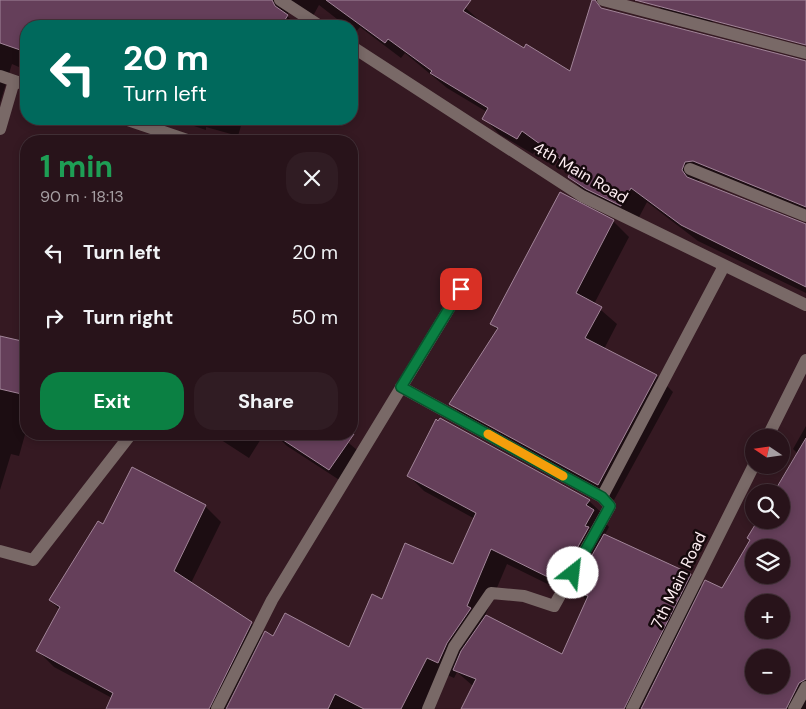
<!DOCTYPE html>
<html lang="en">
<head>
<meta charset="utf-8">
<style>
	body { margin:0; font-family:"DM Sans",sans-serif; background:#301c23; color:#f1f3f6; height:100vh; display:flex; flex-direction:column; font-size:19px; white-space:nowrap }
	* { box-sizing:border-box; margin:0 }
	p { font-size:16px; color:#a59ea2 }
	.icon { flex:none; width:28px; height:28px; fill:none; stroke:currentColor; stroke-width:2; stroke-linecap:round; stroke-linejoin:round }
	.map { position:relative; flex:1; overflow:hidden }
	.details { position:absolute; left:20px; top:135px; width:338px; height:305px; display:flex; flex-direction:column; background:#28131a; border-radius:20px; box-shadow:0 2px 8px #0003,0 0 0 1px #443239 }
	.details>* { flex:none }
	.top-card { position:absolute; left:20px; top:20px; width:338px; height:105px; border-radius:20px; box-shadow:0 2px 8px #0003,0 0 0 1px #443239; background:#00695c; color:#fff; overflow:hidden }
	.needle { width:32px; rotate:283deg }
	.tools { position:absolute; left:745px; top:429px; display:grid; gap:10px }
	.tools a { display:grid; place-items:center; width:45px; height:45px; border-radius:50%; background:#28131a; box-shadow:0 2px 8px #0003,0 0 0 1px #443239; font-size:25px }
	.pin { position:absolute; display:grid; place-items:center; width:42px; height:42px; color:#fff; margin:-21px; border-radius:10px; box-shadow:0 2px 8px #0006 }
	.me { position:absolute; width:55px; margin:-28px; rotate:29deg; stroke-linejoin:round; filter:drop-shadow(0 0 4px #0008) }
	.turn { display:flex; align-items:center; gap:18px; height:105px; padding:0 20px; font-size:22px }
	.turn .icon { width:65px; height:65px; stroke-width:2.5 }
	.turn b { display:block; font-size:35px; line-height:42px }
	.round { display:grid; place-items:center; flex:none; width:52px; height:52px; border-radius:20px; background:#301c23 }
	.headline { display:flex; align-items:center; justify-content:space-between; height:85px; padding:0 20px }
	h1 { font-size:30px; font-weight:700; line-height:38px; color:#1e9e55 }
	.cta { display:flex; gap:10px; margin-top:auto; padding:10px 20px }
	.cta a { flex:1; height:58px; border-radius:20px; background:#0b8043; color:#fff; font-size:20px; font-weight:700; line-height:58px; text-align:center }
	.cta a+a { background:#301c23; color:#f1f3f6 }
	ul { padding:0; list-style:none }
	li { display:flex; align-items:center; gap:15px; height:65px; padding:0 20px }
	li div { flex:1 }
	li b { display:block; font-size:19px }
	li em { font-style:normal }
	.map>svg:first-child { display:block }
</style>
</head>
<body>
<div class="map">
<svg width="806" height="709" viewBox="0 0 806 709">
	<rect width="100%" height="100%" fill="#351922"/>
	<path fill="#0007" fill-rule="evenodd" d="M0,0H457L481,22L524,50L571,73L806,85V216L705,176L697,182L806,225V293L698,241L647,202L637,221L585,193L570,177L573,171L538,146L533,154L499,134L484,118L487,112L447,88L405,53L401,58L360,27L355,33L351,30V26H346L319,5L313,16L288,12V17L298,26H26V70L12,64L0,103Z
		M659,0H806V45L713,20L710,32L676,23L657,5Z
		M173,119H243L238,136L206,127V130Z
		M613,221L629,237L594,304L617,324L604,349L657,376L673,392L614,500L467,420L451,404L498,331L491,323Z
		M0,337L26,343V431L19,456L11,454L0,490Z
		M806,426V709H461L473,686L457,672L454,678L443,673L425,709H107L112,698L54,667L38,651L60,610L50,600L103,526L132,469L205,506L221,522L191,583L251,623L264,636L349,648L382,600L453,565L475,519L424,491L408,475L589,501L605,516L603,520L609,527L604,536L690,575L703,588L723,590L751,540L759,520H781V492H773L797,453L793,449ZM754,548H781V575H754ZM507,564L574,597L577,591L587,601L562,655L485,616ZM754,602H781V630H754ZM754,658H781V685H754Z
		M212,434H264L249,458Z
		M275,434H338L363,455L344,483L287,446Z"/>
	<path fill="#653f5a" stroke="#a28599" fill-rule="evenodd" d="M0,0H272L275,6L288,15L281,26H26V52L0,43Z
		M326,0H471L463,11L524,48L526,44L570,71L592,0H595L601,8L806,61V207L693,161L685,162L682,170L687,177L806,224V287L681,225L631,188L621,206L586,189L568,177L573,168L522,131L517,139L482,119L488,108L430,73L432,71L388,39L385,43Z
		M635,0H806V45Z
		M560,192L614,220L576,293L602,307L585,338L657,375L598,485L449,404L498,328L490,324Z
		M0,336L26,342V395L0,389Z
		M440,418L590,500L586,505L594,510L585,526L589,527L558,582L491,549L467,606L471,608L447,643L438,663L427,658L401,709H364L335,694L328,709H226L265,631L273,636L285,613L349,647L372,594L382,599L405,543L453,564L476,513L407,476L436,419L438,421Z
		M274,434H354L329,470Z
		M806,438V679L799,683L786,709H641L705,580L722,588L750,540L747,538L758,520H781V492H774ZM754,548H781V575H754ZM754,602H781V630H754ZM754,658H781V685H754Z
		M132,467L206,505L174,571L252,622L209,709H106L113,693L36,651L60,607L49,600L98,521L103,524Z
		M604,534L691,574L624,709H461L476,679L453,670L461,651L486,615L562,654L588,596L573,589Z"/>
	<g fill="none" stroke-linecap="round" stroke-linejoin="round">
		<path stroke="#796967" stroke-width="12" d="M280,0L320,26
			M603,0L806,53
			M351,46L582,196L806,305
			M0,76L26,85
			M125,119L190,141
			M0,129L14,81
			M690,169L806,216
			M401,387L602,497L610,506L554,606L524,596L491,593L454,647L428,709
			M767,438L806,360
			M602,497L724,266
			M0,551L33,560L131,434
			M217,709L272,600L461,289
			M632,709L754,465
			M794,709L806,687"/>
	</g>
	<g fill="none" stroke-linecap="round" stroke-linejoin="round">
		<g stroke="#07532c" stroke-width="12">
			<path id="route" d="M461,289L401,387L602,497L610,506L573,573"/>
		</g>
		<use href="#route" stroke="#0b8043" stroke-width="9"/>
		<path stroke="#f59e0b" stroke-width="9" d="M488,434L563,476"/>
	</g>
	<g text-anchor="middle" stroke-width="5" stroke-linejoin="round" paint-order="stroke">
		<g font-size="16" fill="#fdedf1" stroke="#15090c">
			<text transform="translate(581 172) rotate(30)" y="6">4th Main Road</text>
			<text transform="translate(678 580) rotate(-64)" y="6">7th Main Road</text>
		</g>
	</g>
</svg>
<div class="tools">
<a><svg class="needle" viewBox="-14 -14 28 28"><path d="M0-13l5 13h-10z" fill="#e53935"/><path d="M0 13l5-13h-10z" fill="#a59ea2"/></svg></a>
<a><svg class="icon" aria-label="search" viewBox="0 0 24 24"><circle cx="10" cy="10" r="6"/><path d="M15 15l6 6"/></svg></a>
<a><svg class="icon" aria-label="layers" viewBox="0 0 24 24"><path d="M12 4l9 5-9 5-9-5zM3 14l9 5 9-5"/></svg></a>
<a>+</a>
<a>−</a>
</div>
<div class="pin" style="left:461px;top:289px;background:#d93025"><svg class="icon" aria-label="arrive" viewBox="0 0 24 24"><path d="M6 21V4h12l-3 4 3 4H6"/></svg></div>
<svg class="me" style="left:573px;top:573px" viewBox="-20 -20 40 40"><circle r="19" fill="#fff"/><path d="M0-13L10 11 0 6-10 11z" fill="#0b8043"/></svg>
<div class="top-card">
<div class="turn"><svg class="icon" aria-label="left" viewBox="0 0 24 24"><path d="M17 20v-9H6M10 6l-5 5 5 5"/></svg><div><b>20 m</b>Turn left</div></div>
</div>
<section class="details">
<div class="headline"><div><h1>1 min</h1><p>90 m · 18:13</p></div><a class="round"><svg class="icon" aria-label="close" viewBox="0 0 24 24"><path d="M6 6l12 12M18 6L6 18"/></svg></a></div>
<ul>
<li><svg class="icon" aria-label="left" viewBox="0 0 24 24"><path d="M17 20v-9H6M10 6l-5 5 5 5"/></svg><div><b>Turn left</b></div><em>20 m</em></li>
<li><svg class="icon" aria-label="right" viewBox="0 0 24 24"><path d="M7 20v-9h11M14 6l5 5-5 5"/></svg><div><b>Turn right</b></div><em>50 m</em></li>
</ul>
<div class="cta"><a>Exit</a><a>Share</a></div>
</section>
</div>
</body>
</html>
